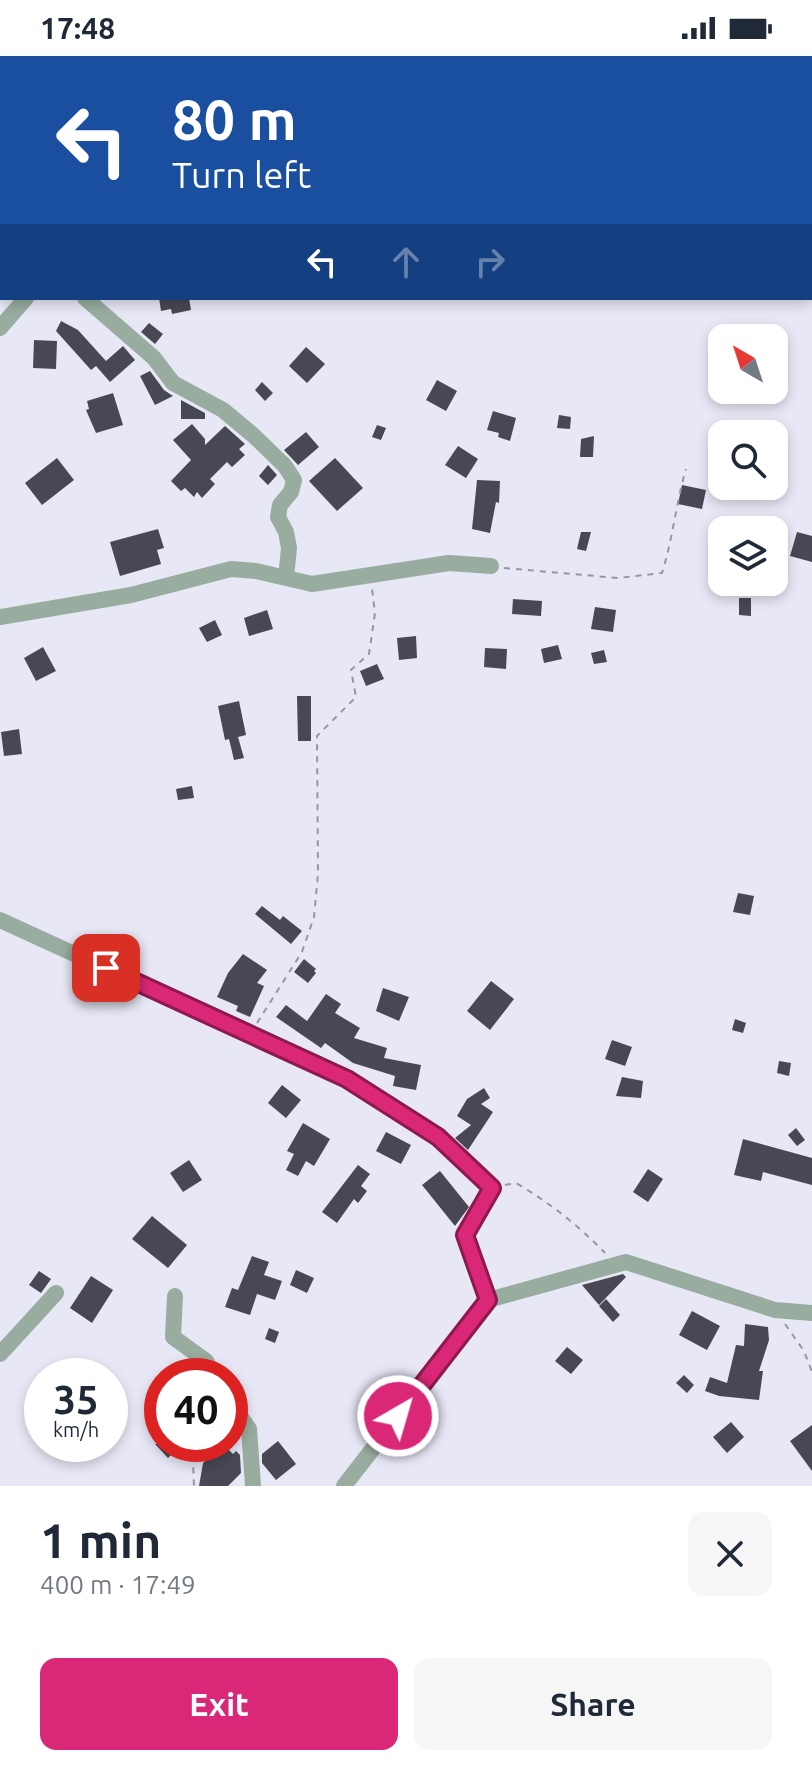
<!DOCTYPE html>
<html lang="en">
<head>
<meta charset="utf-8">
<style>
	body { margin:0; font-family:Ubuntu,sans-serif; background:#f6f6f7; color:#1f2937; height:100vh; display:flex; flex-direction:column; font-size:30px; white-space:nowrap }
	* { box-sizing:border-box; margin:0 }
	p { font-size:26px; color:#747a83 }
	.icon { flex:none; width:44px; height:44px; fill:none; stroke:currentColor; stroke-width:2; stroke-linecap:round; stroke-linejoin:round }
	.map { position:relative; height:1430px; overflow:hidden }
	.sheet { display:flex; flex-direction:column; background:#fff; flex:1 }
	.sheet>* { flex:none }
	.guide { position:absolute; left:0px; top:0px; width:812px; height:244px; box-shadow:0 4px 12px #0003; background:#1a4fa0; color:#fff; overflow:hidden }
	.needle { width:52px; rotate:321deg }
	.controls { position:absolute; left:708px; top:268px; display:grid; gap:16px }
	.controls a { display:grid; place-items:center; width:80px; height:80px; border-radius:16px; background:#fff; box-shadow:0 4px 12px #0003; font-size:40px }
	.speed { position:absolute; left:24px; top:1302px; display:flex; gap:16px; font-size:40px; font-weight:700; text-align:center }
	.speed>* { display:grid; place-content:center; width:104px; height:104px; border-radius:50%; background:#fff; box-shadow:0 4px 12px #0003; line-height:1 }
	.speed small { font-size:20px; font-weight:400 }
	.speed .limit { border:12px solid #d22; background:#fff; color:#111 }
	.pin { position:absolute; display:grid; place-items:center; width:68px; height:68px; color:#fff; margin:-34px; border-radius:16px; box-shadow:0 4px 12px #0006 }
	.me { position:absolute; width:88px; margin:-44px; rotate:38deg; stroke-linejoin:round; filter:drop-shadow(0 0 6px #0008) }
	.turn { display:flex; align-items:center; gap:28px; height:168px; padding:0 40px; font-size:36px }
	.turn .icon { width:104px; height:104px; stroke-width:2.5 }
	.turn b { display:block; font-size:56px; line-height:68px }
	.lanes { display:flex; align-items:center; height:76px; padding:0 40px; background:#0003; justify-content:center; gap:40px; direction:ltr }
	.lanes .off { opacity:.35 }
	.round { display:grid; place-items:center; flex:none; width:84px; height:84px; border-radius:16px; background:#f6f6f7 }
	.headline { display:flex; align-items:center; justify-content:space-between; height:136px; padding:0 40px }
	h1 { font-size:48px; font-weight:700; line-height:60px }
	.action { display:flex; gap:16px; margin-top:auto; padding:16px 40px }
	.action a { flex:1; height:92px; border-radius:16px; background:#db2777; color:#fff; font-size:32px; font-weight:700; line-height:92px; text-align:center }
	.action a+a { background:#f6f6f7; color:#1f2937 }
	.status { display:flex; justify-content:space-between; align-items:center; height:56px; padding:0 40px; background:#fff; direction:ltr }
	.status svg { height:22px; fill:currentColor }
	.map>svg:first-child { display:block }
</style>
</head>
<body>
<div class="status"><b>17:48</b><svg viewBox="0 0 49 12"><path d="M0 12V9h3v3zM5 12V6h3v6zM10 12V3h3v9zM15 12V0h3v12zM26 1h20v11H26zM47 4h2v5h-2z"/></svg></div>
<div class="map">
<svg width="812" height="1430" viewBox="0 0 812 1430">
	<rect width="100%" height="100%" fill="#e7e7f6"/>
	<path fill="#484854" d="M159,242H189L191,254L172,258L171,253L161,255Z
		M61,265L78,274L106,305L123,290L135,304L110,326L96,310L91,314L56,275Z
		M149,267L163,278L155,288L141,276Z
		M34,284L57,285L56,313L33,312Z
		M306,291L325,308L307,327L289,310Z
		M150,315L164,334L173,340L155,349L140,320Z
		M437,324L457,335L446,355L426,344Z
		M262,326L273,337L265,345L255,334Z
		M113,337L123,369L96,377L86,354L89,353L87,345Z
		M181,344L205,357V363H181Z
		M493,355L516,362L510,385L498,381L499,377L487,374Z
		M559,359L571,361L570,373L557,372Z
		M192,368L205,383V389L225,370L245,388L239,393L245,399L232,411L227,406L210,423L215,428L202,442L197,436L194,441L185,432L181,435L171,425L191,404L173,384Z
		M377,369L386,372L381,384L372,381Z
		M306,376L319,391L298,409L284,394Z
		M594,380L593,401H580L581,383Z
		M458,390L478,403L466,422L445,409Z
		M57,402L74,424L42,449L25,427Z
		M335,402L363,432L337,455L309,425Z
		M268,409L277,419L268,429L259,420Z
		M477,424L500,425L499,447L496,446L490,477L472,473Z
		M682,429L706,434L702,453L678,448Z
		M158,473L164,492L157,494L161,508L120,520L110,486Z
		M581,476H591L586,495L577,493Z
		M797,476L812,480V506L790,500Z
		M739,542H751V560L739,559Z
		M513,543L542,545L541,560L512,558Z
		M595,551L616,554L613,576L591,573Z
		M267,554L273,573L249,580L244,562Z
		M215,564L222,579L207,586L199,572Z
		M416,580L417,602L399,604L397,582Z
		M558,589L562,603L544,607L541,593Z
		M43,591L56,615L36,625L24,602Z
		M485,592L507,593L506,613L484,611Z
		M604,594L607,606L594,608L591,597Z
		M377,608L384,623L366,630L360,615Z
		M297,640H311V685H298Z
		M239,645L246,679L238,681L244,702L234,704L229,683L225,684L218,650Z
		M19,673L22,698L4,700L1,676Z
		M192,730L194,742L178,744L176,733Z
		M738,837L754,840L750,859L733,856Z
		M262,850L280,864L283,860L302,875L291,888L255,858Z
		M243,898L267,914L257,927L264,930L250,961L236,955L238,950L217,941L228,917Z
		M304,903L316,913L314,915L316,917L308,927L294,916Z
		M491,925L514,943L490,974L467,955Z
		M383,932L409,941L399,965L376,955Z
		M326,938L341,948L335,957L360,972L354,982L387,992L384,1002L421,1009L416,1034L393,1030L395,1020L353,1007L325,987L321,992L276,961L286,949L307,965Z
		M735,963L746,967L743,977L732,974Z
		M612,984L632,991L625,1010L605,1003Z
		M779,1005L791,1007L789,1020L777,1017Z
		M622,1021L643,1025L641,1042L616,1040Z
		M282,1029L301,1044L286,1062L268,1047Z
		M484,1032L490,1042L481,1048L493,1056L468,1094L455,1082L471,1069L457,1060L467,1043Z
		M303,1067L330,1083L314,1110L306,1105L298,1120L286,1114L294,1098L287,1095Z
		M796,1072L805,1084L797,1090L788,1079Z
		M386,1076L411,1089L401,1108L376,1095Z
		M743,1083L812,1102V1129L763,1116L761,1125L734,1119Z
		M189,1104L202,1124L183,1136L170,1117Z
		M358,1109L370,1118L361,1130L367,1135L358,1147L354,1143L337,1167L322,1156Z
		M648,1113L663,1123L648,1146L633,1136Z
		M440,1115L469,1151L455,1170L422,1129Z
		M152,1160L187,1189L168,1212L132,1183Z
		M252,1200L269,1206L264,1219L282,1225L275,1244L257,1238L250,1259L225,1251L232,1232L238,1234Z
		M296,1214L314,1222L307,1237L290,1229Z
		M39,1215L51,1223L41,1237L29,1229Z
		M623,1218L626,1221L599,1249L582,1229Z
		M91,1220L113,1234L92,1267L70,1252Z
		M606,1243L620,1259L613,1266L599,1250Z
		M692,1255L720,1270L707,1294L679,1279Z
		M745,1268L768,1271L769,1284L759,1315H763L759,1344L719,1340L705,1335L710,1321L727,1327L736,1289L744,1290Z
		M269,1272L279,1276L275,1287L265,1283Z
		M567,1291L583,1304L571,1318L555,1305Z
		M684,1319L694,1329L687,1337L676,1327Z
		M731,1366L744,1381L727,1397L713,1381Z
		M812,1369V1415L790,1385Z
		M278,1385L296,1408L276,1424L262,1407V1398Z
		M155,1388H182L168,1402Z
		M228,1393L233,1398L236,1395L240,1399L241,1417L228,1430H199L203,1407L212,1398L216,1401Z"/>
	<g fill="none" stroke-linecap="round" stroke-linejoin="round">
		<path stroke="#9696a1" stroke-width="2" stroke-dasharray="6 6" stroke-linecap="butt" d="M504,512L618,522L662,517C673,482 676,447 686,413
			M257,967L302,896L314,861L318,818L317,680L356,641L351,614L369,598L375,557L372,533
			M505,1129L516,1127C550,1147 578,1169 605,1197
			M785,1268L804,1295L812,1316
			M188,1388L193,1407L194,1430"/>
		<path stroke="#98ac9f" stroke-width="16" d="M0,172L2,174
			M85,242L154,302L173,327L223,354L253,379L285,410L294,424L291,436L280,449L278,461L286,476L289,492L286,522
			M0,272L26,242
			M0,561L131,539L231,513L256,515L312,528L449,507L491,510
			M0,864L347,1023L438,1081L492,1132L465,1179L488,1244
			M175,1240L173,1281L206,1305L214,1320
			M0,1298L56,1237
			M230,1345L249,1373L253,1430
			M344,1430L488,1244L626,1206L775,1254L812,1257"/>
	</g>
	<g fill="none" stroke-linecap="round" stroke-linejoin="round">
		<g stroke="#8e194d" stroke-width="20">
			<path id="route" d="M106,912L347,1023L438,1081L492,1132L465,1179L488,1244L398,1360"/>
		</g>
		<use href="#route" stroke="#db2777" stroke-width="14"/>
	</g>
</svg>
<div class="controls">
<a><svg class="needle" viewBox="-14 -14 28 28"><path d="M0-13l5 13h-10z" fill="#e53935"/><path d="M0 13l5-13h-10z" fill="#747a83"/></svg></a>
<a><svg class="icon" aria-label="search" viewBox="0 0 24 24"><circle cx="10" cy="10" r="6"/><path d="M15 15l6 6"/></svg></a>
<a><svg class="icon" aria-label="layers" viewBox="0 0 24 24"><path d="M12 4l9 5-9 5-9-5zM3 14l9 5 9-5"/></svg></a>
</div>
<div class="speed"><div>35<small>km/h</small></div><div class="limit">40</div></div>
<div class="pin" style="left:106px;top:912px;background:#d93025"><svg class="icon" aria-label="arrive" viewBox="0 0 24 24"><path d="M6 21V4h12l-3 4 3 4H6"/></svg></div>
<svg class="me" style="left:398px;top:1360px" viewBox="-20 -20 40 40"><circle r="17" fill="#db2777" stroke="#fff" stroke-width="3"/><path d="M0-11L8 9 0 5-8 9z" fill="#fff"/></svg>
<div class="guide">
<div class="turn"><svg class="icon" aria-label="left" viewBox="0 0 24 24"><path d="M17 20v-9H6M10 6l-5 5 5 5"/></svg><div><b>80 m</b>Turn left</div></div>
<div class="lanes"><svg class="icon" aria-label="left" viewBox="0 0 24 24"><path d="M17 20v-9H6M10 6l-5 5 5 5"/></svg><svg class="icon off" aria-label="ahead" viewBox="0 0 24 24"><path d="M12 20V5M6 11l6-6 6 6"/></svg><svg class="icon off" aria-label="right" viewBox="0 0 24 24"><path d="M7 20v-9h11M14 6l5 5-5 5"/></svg></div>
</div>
</div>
<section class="sheet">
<div class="headline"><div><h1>1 min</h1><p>400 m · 17:49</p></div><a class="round"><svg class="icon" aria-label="close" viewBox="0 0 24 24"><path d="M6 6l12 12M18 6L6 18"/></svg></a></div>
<div class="action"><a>Exit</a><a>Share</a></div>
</section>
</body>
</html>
